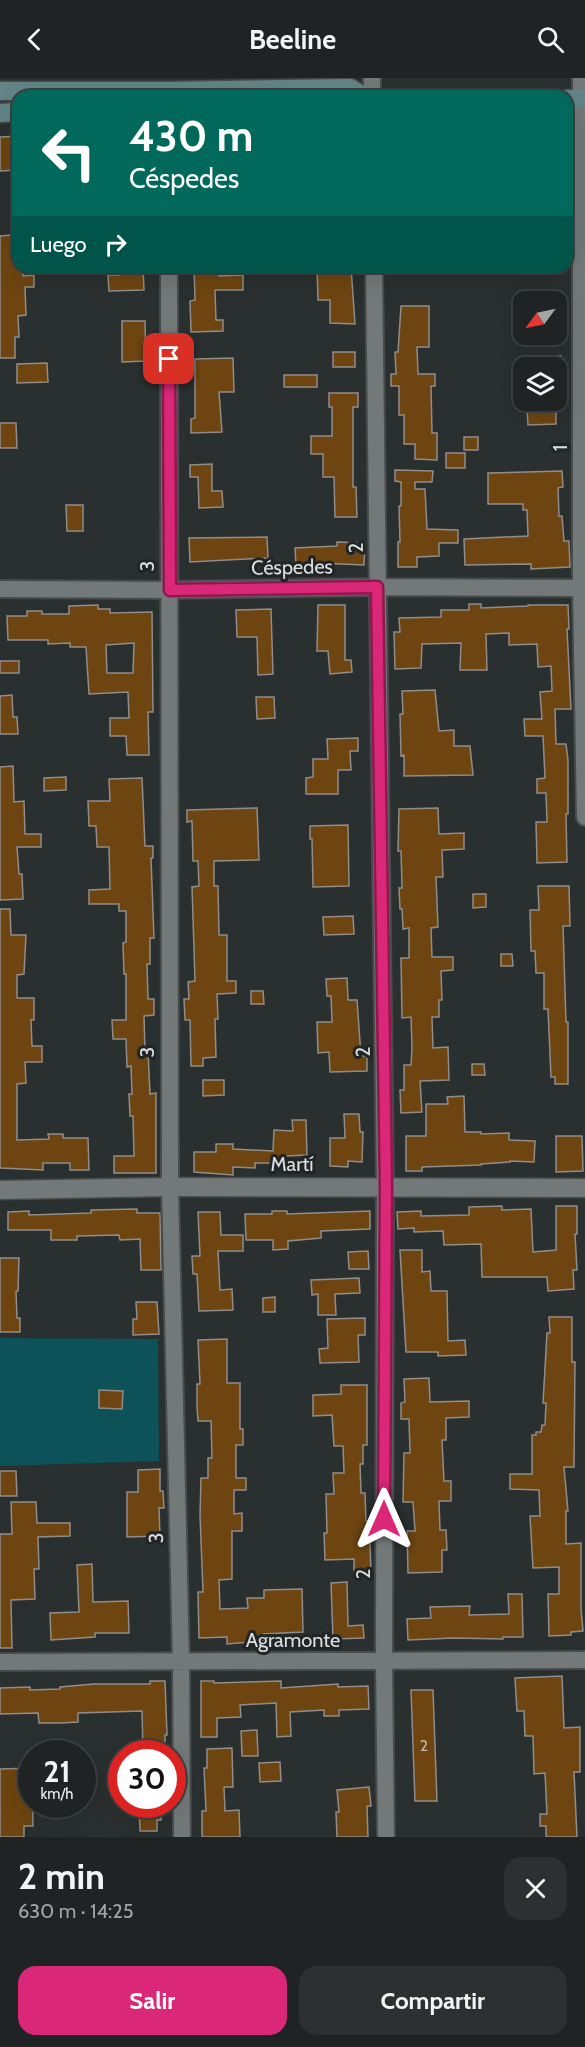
<!DOCTYPE html>
<html lang="es">
<head>
<meta charset="utf-8">
<style>
	body { margin:0; font-family:Cabin,sans-serif; background:#2d2f31; color:#f1f3f6; height:100vh; display:flex; flex-direction:column; font-size:22px; white-space:nowrap }
	* { box-sizing:border-box; margin:0 }
	p { font-size:20px; color:#a2a4a6 }
	.icon { flex:none; width:33px; height:33px; fill:none; stroke:currentColor; stroke-width:2; stroke-linecap:round; stroke-linejoin:round }
	.map { position:relative; height:1759px; overflow:hidden }
	.drawer { display:flex; flex-direction:column; background:#202324; flex:1 }
	.drawer>* { flex:none }
	.top-card { position:absolute; left:12px; top:12px; width:561px; height:183px; border-radius:18px; box-shadow:0 6px 24px #0002,0 0 0 2px #3d4041; background:#00695c; color:#fff; overflow:hidden }
	.needle { width:39px; rotate:237deg }
	.controls { position:absolute; left:513px; top:213px; display:grid; gap:12px }
	.controls a { display:grid; place-items:center; width:54px; height:54px; border-radius:12px; background:#202324; box-shadow:0 6px 24px #0002,0 0 0 2px #3d4041; font-size:30px }
	.speed { position:absolute; left:18px; top:1662px; display:flex; gap:12px; font-size:30px; font-weight:700; text-align:center }
	.speed>* { display:grid; place-content:center; width:78px; height:78px; border-radius:50%; background:#202324; box-shadow:0 6px 24px #0002,0 0 0 2px #3d4041; line-height:1 }
	.speed small { font-size:15px; font-weight:400 }
	.speed .limit { border:9px solid #d22; background:#fff; color:#111 }
	.pin { position:absolute; display:grid; place-items:center; width:51px; height:51px; color:#fff; margin:-26px; border-radius:12px; box-shadow:0 3px 9px #0006 }
	.me { position:absolute; width:66px; margin:-33px; rotate:0deg; stroke-linejoin:round; filter:drop-shadow(0 0 4px #0008) }
	.turn { display:flex; align-items:center; gap:21px; height:126px; padding:0 18px; font-size:27px }
	.turn .icon { width:78px; height:78px; stroke-width:2.5 }
	.turn b { display:block; font-size:42px; line-height:51px }
	.then { display:flex; align-items:center; height:57px; padding:0 18px; background:#0003; gap:12px; font-size:22px }
	.round { display:grid; place-items:center; flex:none; width:63px; height:63px; border-radius:18px; background:#2d2f31 }
	.headline { display:flex; align-items:center; justify-content:space-between; height:102px; padding:0 18px }
	h1 { font-size:36px; font-weight:700; line-height:45px }
	.primary-button { display:flex; gap:12px; margin-top:auto; padding:12px 18px }
	.primary-button a { flex:1; height:69px; border-radius:18px; background:#db2777; color:#fff; font-size:24px; font-weight:700; line-height:69px; text-align:center }
	.primary-button a+a { background:#2d2f31; color:#f1f3f6 }
	header { display:flex; justify-content:space-between; align-items:center; height:78px; padding:0 18px; background:#202324; font-size:27px; font-weight:700 }
	.map>svg:first-child { display:block }
</style>
</head>
<body>
<header><svg class="icon" aria-label="back" viewBox="0 0 24 24"><path d="M15 5l-7 7 7 7"/></svg>Beeline<svg class="icon" aria-label="search" viewBox="0 0 24 24"><circle cx="10" cy="10" r="6"/><path d="M15 15l6 6"/></svg></header>
<div class="map">
<svg width="585" height="1759" viewBox="0 0 585 1759">
	<rect width="100%" height="100%" fill="#2a2f30"/>
	<path fill="#0d5258" d="M0,1260L158,1261L159,1383L0,1388Z"/>
	<path fill="#6e4511" stroke="#908d89" stroke-width="1.5" fill-rule="evenodd" d="M18,58V92L0,93V59Z
		M11,157L12,178L18,177V189H23V198L34,197V209H25L26,237L18,238L19,259H15V280H0V158Z
		M119,189H143L144,212L109,213L108,197H119Z
		M194,189H218L219,198L243,197V212H215L216,242H223V253L191,254L190,223L195,222Z
		M317,189H351L355,246L330,245V222H318Z
		M401,228H429V269H417L418,296H435V308H431L432,355H437V382L415,381V366H404V337H399V308H391V296H396L395,274H398Z
		M122,243H145L146,283L122,284Z
		M333,274H355V289H333Z
		M561,278L562,290H535V279Z
		M233,280L234,314H219L222,354L191,355V341L195,340V281Z
		M47,285L48,304L17,305V286Z
		M284,297H317V309H284Z
		M329,315H358V329H353V409H356L357,439H335L334,399H323V376H311V358H332V329H329Z
		M556,331V346L528,347L527,332Z
		M0,345H16L17,370H0Z
		M464,359H478V372H464Z
		M446,375H465V390H446Z
		M212,386V413H222L223,429L199,430L198,399H190V387Z
		M395,392L433,393L432,404H415V411H425L427,451L458,452V465H439V478L417,479V489H398V464H400L399,428H401V404L395,403Z
		M562,393L563,409L558,410L559,438H562L564,463H569L570,489L531,491V486L465,487L464,461L528,458L527,432H523V426H488V395Z
		M66,427H83V453H67Z
		M267,459L268,480L190,484L189,460Z
		M337,464L365,465L364,487L318,485V486L296,487L295,470L337,468Z
		M469,526H481V530L528,528V527H568L569,551H567L571,631H555L556,666H566L568,682V736H566L567,784L537,785L536,744H547L546,715H537V701L545,700L543,658H525L524,641H542L540,614L552,613L551,588L538,589L537,566L509,567V555L486,556L487,592H460L461,565L422,566L421,590L395,591L394,554H400L399,540L441,539V532H469Z
		M98,527V531H110V535L152,534L153,634H148L149,677H127L126,658H110V640H129L128,614L89,616L86,569H70V565L48,566V562H8L7,538H27V533H42V536H69V528ZM134,565L133,595H107L106,567Z
		M318,527H345V582H351L352,594L330,596L328,573H317Z
		M271,531L273,596L258,597L257,559H237L236,532Z
		M0,583H19V595H0Z
		M435,612L439,653L454,652V668H470L473,697L404,698V677L401,678L400,636H403L402,613Z
		M12,617L13,639H17L18,656H0V618Z
		M256,619H274L275,640L257,641Z
		M358,660V673H350L351,692H338V716H306V700L313,699V681H328L327,661Z
		M13,688L14,724L24,723L25,756H41V769H17L19,796H22L23,821L0,822V689Z
		M66,699V712L44,713V700Z
		M142,700L145,768H153V780H151L154,860H150V886H147L148,921H154V937L144,938L145,973H148L150,1016L156,1015V1095H114V1078H134L133,1038H130L129,1016H132L131,988L127,989L126,961H113L112,942H126V896H124L123,865L126,864V833H119V826H89V812L110,811L109,769H97L96,748H89L88,723H110L109,701Z
		M257,730L259,782L214,783V808H218L219,857H227V903H236V915L217,916L218,941H215L216,979L203,980V988H191L190,942H185L184,921H189L188,904L195,903L192,809L199,808L198,783H193L192,743L187,744V732Z
		M438,730L439,756L464,755V771L442,772L443,799H436L438,849L431,850L432,879H453V892L441,893L442,922H439V939H432L433,970L448,969L449,1002L420,1003L422,1034L401,1035L400,1012H404V987H411L412,970L411,939L402,940L401,880H409V850L403,851L402,831H400L399,810H402L401,773H398L399,731Z
		M348,747L349,808L313,809L312,761H310V748Z
		M538,808H569L570,848H563L566,944H568V1006H555V999H551L548,931H544V895H536L535,873H531L530,832H539Z
		M473,816H486V829L473,830Z
		M0,831H10L11,857H26L24,896L17,897V920H34V942H31L32,968H42V984H25L26,1005L17,1006V1062L49,1061L48,1056H63V1060H88L89,1092H70V1085H43V1092L0,1090Z
		M353,838L354,856L324,857L323,839Z
		M501,876H512L513,888H501Z
		M347,900L348,922H357L361,978H367V993L330,994L329,974L318,975L317,944H332L331,918H327L326,901Z
		M251,913H263L264,926H251Z
		M472,986H484L485,997H472Z
		M203,1002H224V1017L203,1018Z
		M464,1018L465,1054H481V1056L509,1055V1062L535,1063L534,1084L510,1083V1084L481,1086V1087L422,1089V1093H406V1058H426V1026H448L447,1019Z
		M344,1036H359L360,1054H363L362,1084L348,1083V1089L330,1088V1060H345Z
		M292,1042H306L307,1077L285,1078V1085H255V1090L233,1089V1097L194,1094V1074H216V1066H233V1071L273,1073L274,1052L293,1053Z
		M556,1058H582L583,1093L556,1094Z
		M502,1128V1132L531,1131L533,1174L556,1172V1128H577V1156H575L577,1192H573L574,1211L548,1213L547,1199H482L481,1166L444,1167L443,1153L414,1154V1150L398,1151L397,1134L421,1133V1138L469,1137V1129Z
		M137,1131V1135H160L161,1192H141L140,1161L120,1162L119,1157L77,1158V1162H51V1152H8V1134L29,1133V1137L91,1135V1132Z
		M272,1133H287V1136L370,1133V1151L321,1153V1160L288,1163V1171L273,1172V1162H246L245,1136H272Z
		M198,1134H220L221,1157H243V1173H218L220,1212L232,1211L233,1232L199,1233L197,1196H193L192,1178H200Z
		M400,1172H422V1194L430,1193L431,1213H447L448,1263L465,1262L466,1277L438,1278V1274H406Z
		M368,1173L369,1191H349L348,1174Z
		M0,1180H19L18,1213H16L17,1240H20V1254H0Z
		M359,1200L360,1215L335,1216L336,1237H318V1216L312,1217L311,1202Z
		M275,1219V1234H263V1220Z
		M136,1224H157L159,1256L133,1257V1241H137Z
		M549,1239H572V1284H575L574,1389H564L568,1433H566V1466L581,1465V1531L583,1553L571,1554V1557L549,1558L548,1516H559V1489L533,1490L530,1438H540L539,1412L510,1411V1396H532V1357H536V1354H541L542,1347H545L546,1325H543L547,1255H550Z
		M365,1240V1257H358L359,1284L320,1285L319,1271L328,1270L327,1241Z
		M227,1261V1305H240V1351H243V1367H236V1400H246V1412H234V1436L242,1435V1453H232V1501L219,1502L220,1531L248,1530L247,1520H264V1512L302,1511L303,1554L263,1556V1563L227,1566V1559L199,1560L198,1514H203L200,1437L201,1400H208V1380H212L211,1343H198L197,1328V1306H200L198,1262Z
		M429,1300L430,1324L469,1323V1339L446,1340V1362H442L444,1403H451V1423H439L440,1452H446L447,1472H442V1494L408,1495L407,1453H415L413,1424H403L404,1375H410L409,1341H401V1325L405,1324L404,1301Z
		M341,1307H367V1367H363V1386H360L361,1415H365L366,1443H369L371,1493H354V1481L325,1482L324,1455H327L326,1416H334L333,1395H344L343,1368H334L332,1337L313,1338V1317L341,1316Z
		M99,1312L123,1313L122,1331L99,1330Z
		M160,1391V1413H163L164,1430H159L160,1458L127,1459V1414H138V1392Z
		M0,1393H16L17,1418H0Z
		M11,1424H36L37,1445H70V1458L38,1459L39,1491H34L35,1521L11,1522L12,1570H0V1456H12Z
		M92,1486L93,1524L128,1523L129,1555H95V1559L51,1562L50,1535L79,1534L77,1487Z
		M347,1504L348,1548L363,1547L364,1560L333,1561L331,1505Z
		M508,1516H522L523,1559H503V1561L454,1560L408,1562L407,1541L431,1540L430,1529L470,1528L469,1537L509,1536Z
		M562,1598L564,1650L580,1649V1694H574L577,1759H546V1748H540V1736H547L545,1695L534,1696L533,1658H525L524,1633H517L515,1600Z
		M150,1603H165L167,1657H165V1676H143L142,1633L78,1635V1644L61,1645H39L38,1635L0,1636V1610L30,1609V1612L60,1611V1609L94,1606H150Z
		M201,1603H214V1605L281,1603V1610L338,1606V1609L368,1608L369,1631L339,1632V1638H324V1632L290,1634L291,1658L277,1659L276,1625L240,1627L241,1639L217,1640V1659H201Z
		M411,1612H433L437,1723H415Z
		M257,1652L258,1678H242L241,1653Z
		M232,1670L233,1709H224L225,1733L239,1732L240,1759H202V1733H206L204,1690H207V1671Z
		M280,1684L281,1703L260,1704L259,1685Z
		M32,1690L33,1748H24V1759H0V1691Z
		M369,1709L371,1728H367L368,1759H337L336,1734H339L337,1712Z
		M139,1726H161V1742H157V1753H140Z"/>
	<g fill="none" stroke-linecap="round" stroke-linejoin="round">
		<g stroke="#484b4c" stroke-width="20">
			<path id="minor" d="M372,0V18
				M581,0V511L585,739
				M169,189L170,1109L181,1583L182,1759
				M374,189L385,1109L384,1583L386,1759
				M0,511L170,512L377,509L585,510
				M0,1584L585,1582"/>
		</g>
		<g stroke="#484b4c" stroke-width="21">
			<path id="tertiary" d="M0,1112L170,1109L585,1110"/>
		</g>
		<g stroke="#484b4c" stroke-width="21">
			<path id="secondary" d="M0,13H170L350,10L363,18
				M567,21H585
				M0,35L18,34"/>
		</g>
		<use href="#minor" stroke="#737979" stroke-width="16"/>
		<use href="#tertiary" stroke="#737979" stroke-width="18"/>
		<use href="#secondary" stroke="#638587" stroke-width="18"/>
	</g>
	<g fill="none" stroke-linecap="round" stroke-linejoin="round">
		<g stroke="#8e194d" stroke-width="15">
			<path id="route" d="M169,281L170,512L377,509L386,1109L384,1441"/>
		</g>
		<use href="#route" stroke="#db2777" stroke-width="10"/>
	</g>
	<g text-anchor="middle" stroke-width="6" stroke-linejoin="round" paint-order="stroke">
		<g font-size="16" fill="#c1b9ac">
			<text x="424" y="1673">2</text>
		</g>
		<g font-size="20" fill="#dde0e0" stroke="#212526">
			<text transform="translate(560 370) rotate(-90)" y="7">1</text>
			<text transform="translate(356 470) rotate(-91)" y="7">2</text>
			<text transform="translate(147 488) rotate(-90)" y="7">3</text>
			<text transform="translate(292 489) rotate(-1)" y="7">Céspedes</text>
			<text transform="translate(147 974) rotate(-90)" y="7">3</text>
			<text transform="translate(363 974) rotate(-91)" y="7">2</text>
			<text x="292" y="1093">Martí</text>
			<text transform="translate(156 1460) rotate(-91)" y="7">3</text>
			<text transform="translate(363 1496) rotate(-90)" y="7">2</text>
			<text x="293" y="1569">Agramonte</text>
		</g>
	</g>
</svg>
<div class="controls">
<a><svg class="needle" viewBox="-14 -14 28 28"><path d="M0-13l5 13h-10z" fill="#e53935"/><path d="M0 13l5-13h-10z" fill="#a2a4a6"/></svg></a>
<a><svg class="icon" aria-label="layers" viewBox="0 0 24 24"><path d="M12 4l9 5-9 5-9-5zM3 14l9 5 9-5"/></svg></a>
</div>
<div class="speed"><div>21<small>km/h</small></div><div class="limit">30</div></div>
<div class="pin" style="left:169px;top:281px;background:#d93025"><svg class="icon" aria-label="arrive" viewBox="0 0 24 24"><path d="M6 21V4h12l-3 4 3 4H6"/></svg></div>
<svg class="me" style="left:384px;top:1441px" viewBox="-20 -20 40 40"><path d="M0-17L14 15 0 8-14 15z" fill="#db2777" stroke="#fff" stroke-width="4"/></svg>
<div class="top-card">
<div class="turn"><svg class="icon" aria-label="left" viewBox="0 0 24 24"><path d="M17 20v-9H6M10 6l-5 5 5 5"/></svg><div><b>430 m</b>Céspedes</div></div>
<div class="then">Luego<svg class="icon" aria-label="right" viewBox="0 0 24 24"><path d="M7 20v-9h11M14 6l5 5-5 5"/></svg></div>
</div>
</div>
<section class="drawer">
<div class="headline"><div><h1>2 min</h1><p>630 m · 14:25</p></div><a class="round"><svg class="icon" aria-label="close" viewBox="0 0 24 24"><path d="M6 6l12 12M18 6L6 18"/></svg></a></div>
<div class="primary-button"><a>Salir</a><a>Compartir</a></div>
</section>
</body>
</html>
